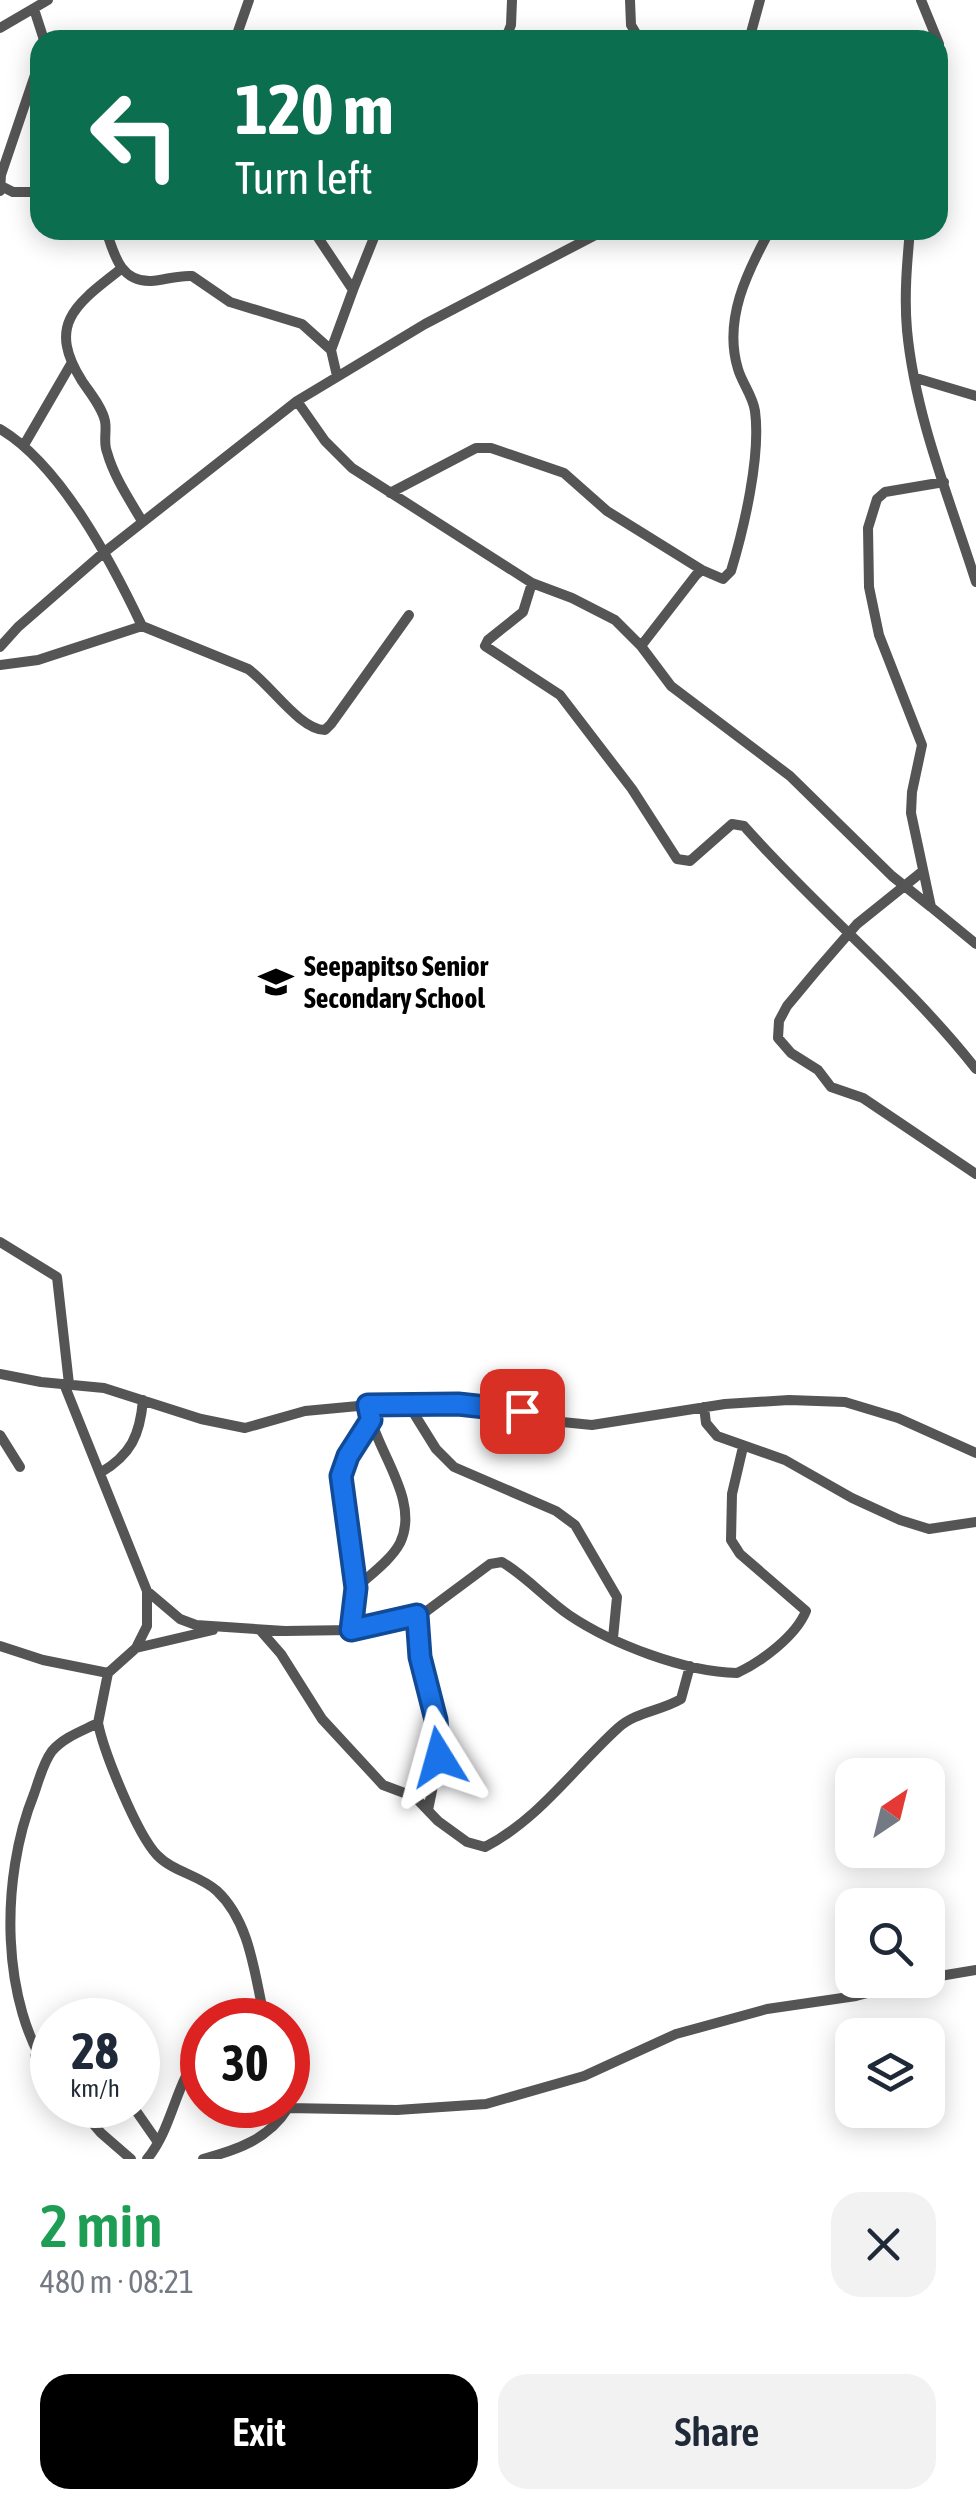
<!DOCTYPE html>
<html lang="en">
<head>
<meta charset="utf-8">
<style>
	body { margin:0; font-family:"Asap Condensed",sans-serif; background:#f2f2f3; color:#1f2937; height:100vh; display:flex; flex-direction:column; font-size:38px; white-space:nowrap }
	* { box-sizing:border-box; margin:0 }
	p { font-size:32px; color:#747a83 }
	.icon { flex:none; width:55px; height:55px; fill:none; stroke:currentColor; stroke-width:2; stroke-linecap:round; stroke-linejoin:round }
	.map { position:relative; height:2159px; overflow:hidden }
	.panel { display:flex; flex-direction:column; background:#fff; flex:1 }
	.panel>* { flex:none }
	.banner { position:absolute; left:30px; top:30px; width:918px; height:210px; border-radius:30px; box-shadow:0 5px 25px #0003; background:#0b6e4f; color:#fff; overflow:hidden }
	.needle { width:65px; rotate:35deg }
	.tools { position:absolute; left:835px; top:1758px; display:grid; gap:20px }
	.tools a { display:grid; place-items:center; width:110px; height:110px; border-radius:20px; background:#fff; box-shadow:0 5px 25px #0003; font-size:50px }
	.speed { position:absolute; left:30px; top:1998px; display:flex; gap:20px; font-size:50px; font-weight:700; text-align:center }
	.speed>* { display:grid; place-content:center; width:130px; height:130px; border-radius:50%; background:#fff; box-shadow:0 5px 25px #0003; line-height:1 }
	.speed small { font-size:25px; font-weight:400 }
	.speed .limit { border:15px solid #d22; background:#fff; color:#111 }
	.pin { position:absolute; display:grid; place-items:center; width:85px; height:85px; color:#fff; margin:-42px; border-radius:20px; box-shadow:0 5px 15px #0006 }
	.me { position:absolute; width:110px; margin:-55px; rotate:352deg; stroke-linejoin:round; filter:drop-shadow(0 0 8px #0008) }
	.turn { display:flex; align-items:center; gap:35px; height:210px; padding:0 40px; font-size:45px }
	.turn .icon { width:130px; height:130px; stroke-width:2.5 }
	.turn b { display:block; font-size:70px; line-height:85px }
	.round { display:grid; place-items:center; flex:none; width:105px; height:105px; border-radius:30px; background:#f2f2f3 }
	.head { display:flex; align-items:center; justify-content:space-between; height:170px; padding:0 40px }
	h1 { font-size:60px; font-weight:600; line-height:75px; color:#1e9e55 }
	.action { display:flex; gap:20px; margin-top:auto; padding:20px 40px }
	.action a { flex:1; height:115px; border-radius:30px; background:#000; color:#fff; font-size:40px; font-weight:600; line-height:115px; text-align:center }
	.action a+a { background:#f2f2f3; color:#1f2937 }
	.map>svg:first-child { display:block }
</style>
</head>
<body>
<div class="map">
<svg width="976" height="2159" viewBox="0 0 976 2159">
	<rect width="100%" height="100%" fill="#fff"/>
	<g fill="none" stroke-linecap="round" stroke-linejoin="round">
		<path stroke="#555" stroke-width="10" d="M630,0L631,25L640,40
			M921,0L939,44L938,76
			M34,9L44,40
			M0,28L48,0
			M235,40L249,0
			M505,40L511,25L512,0
			M749,40L760,0
			M3,187L13,192H40
			M0,191L1,175L40,60
			M106,230C114,254 120,282 151,281C165,280 178,275 192,276L230,302L302,324L331,350
			M313,230L353,290L331,350L337,376
			M910,230C907,263 904,296 907,330C915,416 950,500 976,582
			M121,269C76,304 46,324 82,381C90,393 102,407 105,421C107,431 103,442 107,452C114,477 129,499 142,521
			M353,290L377,230
			M916,378L976,396
			M297,401L325,441L352,468L532,583L572,598L615,620L641,646L671,686L790,776L892,876L931,907
			M0,429C61,465 112,563 142,626L38,660L0,665
			M24,445L71,364
			M944,482L885,492L877,499L868,528L869,587L879,635L922,745L912,792L911,813L931,907L976,944
			M390,493L476,448H491L564,473L607,511L702,570
			M532,583L523,612L488,640L485,646L560,695L632,789L677,859L690,861L732,824L744,826C818,910 907,981 976,1069
			M142,626L248,669C270,684 300,730 325,730L331,724L409,615
			M641,646L696,575L702,570L723,579L731,571C744,528 761,456 755,411C753,396 742,383 738,369C723,320 747,272 770,230
			M0,647L18,627L102,554L297,401L425,324L605,230
			M923,871L857,924L817,970L787,1006L779,1021L778,1038L791,1053L818,1070L831,1087L863,1098L976,1174
			M0,1242L57,1277L69,1384
			M0,1374L41,1382L104,1388L201,1419L245,1428L305,1411L369,1405L458,1404L522,1411L562,1422L592,1425L725,1404L789,1400L845,1402L898,1418L976,1453
			M408,1404L436,1449L454,1467L556,1511L575,1525L617,1597L613,1638
			M704,1407L706,1423L717,1436L785,1460L852,1498L900,1520L929,1529L976,1522
			M0,1435L20,1467
			M100,1473C131,1455 140,1435 143,1400
			M356,1588C371,1574 391,1560 400,1543C420,1502 379,1454 370,1416
			M147,1591L180,1619L196,1625L285,1631L351,1630L424,1613L490,1564L502,1562C527,1577 546,1599 569,1615C612,1644 685,1672 737,1673C761,1662 796,1636 806,1611L740,1554L731,1540L732,1494L743,1447
			M417,1615L424,1677L439,1740V1757L428,1810
			M260,1630L281,1654L322,1719L383,1785L415,1797L438,1821L467,1842L485,1847C538,1820 575,1767 618,1728C635,1712 661,1711 681,1699L690,1666
			M351,1630L356,1588L341,1476L348,1456L371,1420
			M0,1646L43,1660L108,1673
			M136,1648L213,1630
			M98,1723C104,1753 137,1834 157,1855C173,1872 200,1875 217,1891C249,1921 254,1970 263,2011
			M928,1978L976,1970
			M241,2020L263,2011L280,2020
			M35,2056L52,2042
			M288,2072V2108
			M52,2076C0,2004 0,1878 34,1794C39,1780 43,1763 52,1751C64,1737 82,1731 98,1723L108,1673L136,1648L147,1626V1591L64,1384
			M77,2105L101,2133L131,2159
			M132,2105L157,2141
			M147,2159C173,2128 175,2082 202,2051
			M203,2159C237,2150 269,2139 288,2108L397,2110L486,2104L584,2076L676,2034L767,2009L856,1996L917,1980"/>
	</g>
	<g fill="none" stroke-linecap="round" stroke-linejoin="round">
		<g stroke="#114b97" stroke-width="25">
			<path id="route" d="M439,1757L436,1720L420,1657L417,1615L351,1630L356,1588L341,1476L348,1456L371,1420L368,1405L458,1404L522,1411"/>
		</g>
		<use href="#route" stroke="#1a73e8" stroke-width="18"/>
	</g>
	<defs>
		<g id="school-bare" transform="scale(2.7)"><path d="M0-5L7-2L0 1L-7-2ZM-4 1L0 2.5L4 1V4Q0 6-4 4Z" fill="#000" stroke="#fff" stroke-width="2.5" paint-order="stroke"/></g>
	</defs>
	<g fill-rule="evenodd">
		<use href="#school-bare" x="276" y="982"/>
	</g>
	<g text-anchor="middle" stroke-width="9" stroke-linejoin="round" paint-order="stroke">
		<g font-size="28" font-weight="bold" fill="#000" stroke="#fff" text-anchor="start">
			<text x="304" y="976">Seepapitso Senior<tspan x="304" dy="32">Secondary School</tspan></text>
		</g>
	</g>
</svg>
<div class="tools">
<a><svg class="needle" viewBox="-14 -14 28 28"><path d="M0-13l5 13h-10z" fill="#e53935"/><path d="M0 13l5-13h-10z" fill="#747a83"/></svg></a>
<a><svg class="icon" aria-label="search" viewBox="0 0 24 24"><circle cx="10" cy="10" r="6"/><path d="M15 15l6 6"/></svg></a>
<a><svg class="icon" aria-label="layers" viewBox="0 0 24 24"><path d="M12 4l9 5-9 5-9-5zM3 14l9 5 9-5"/></svg></a>
</div>
<div class="speed"><div>28<small>km/h</small></div><div class="limit">30</div></div>
<div class="pin" style="left:522px;top:1411px;background:#d93025"><svg class="icon" aria-label="arrive" viewBox="0 0 24 24"><path d="M6 21V4h12l-3 4 3 4H6"/></svg></div>
<svg class="me" style="left:439px;top:1757px" viewBox="-20 -20 40 40"><path d="M0-17L14 15 0 8-14 15z" fill="#1a73e8" stroke="#fff" stroke-width="4"/></svg>
<div class="banner">
<div class="turn"><svg class="icon" aria-label="left" viewBox="0 0 24 24"><path d="M17 20v-9H6M10 6l-5 5 5 5"/></svg><div><b>120 m</b>Turn left</div></div>
</div>
</div>
<section class="panel">
<div class="head"><div><h1>2 min</h1><p>480 m · 08:21</p></div><a class="round"><svg class="icon" aria-label="close" viewBox="0 0 24 24"><path d="M6 6l12 12M18 6L6 18"/></svg></a></div>
<div class="action"><a>Exit</a><a>Share</a></div>
</section>
</body>
</html>
